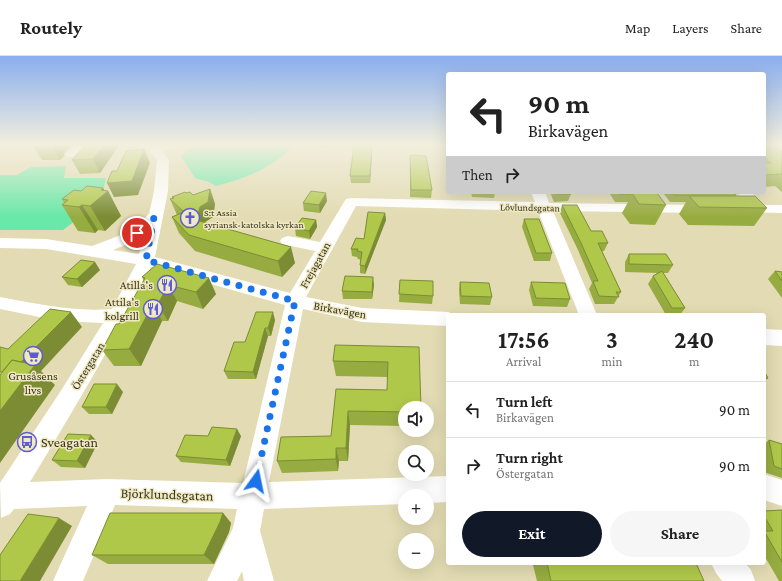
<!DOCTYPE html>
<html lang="en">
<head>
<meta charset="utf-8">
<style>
	body { margin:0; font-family:"Crimson Pro",serif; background:#f6f6f6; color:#222; height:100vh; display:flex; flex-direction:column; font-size:15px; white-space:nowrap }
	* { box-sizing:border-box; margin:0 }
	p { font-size:13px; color:#767676 }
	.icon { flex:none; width:22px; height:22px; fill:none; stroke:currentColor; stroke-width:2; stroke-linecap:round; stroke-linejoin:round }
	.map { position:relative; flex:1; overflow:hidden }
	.sheet { position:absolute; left:446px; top:257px; width:320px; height:252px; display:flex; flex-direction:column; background:#fff; border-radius:4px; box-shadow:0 4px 16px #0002 }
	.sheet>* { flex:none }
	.banner { position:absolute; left:446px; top:16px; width:320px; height:122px; border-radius:4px; box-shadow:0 4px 16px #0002; background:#fff; color:#222; overflow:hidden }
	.tools { position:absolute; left:398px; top:345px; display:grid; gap:8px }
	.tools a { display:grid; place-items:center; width:36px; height:36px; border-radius:50%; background:#fff; box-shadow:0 4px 16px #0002; font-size:20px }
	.pin { position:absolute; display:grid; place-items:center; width:34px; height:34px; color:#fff; margin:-17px; border:2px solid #fff; border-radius:50%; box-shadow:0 1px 4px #0007 }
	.me { position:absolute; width:44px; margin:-22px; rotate:12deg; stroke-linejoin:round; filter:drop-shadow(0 0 3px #0008) }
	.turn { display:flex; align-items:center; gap:14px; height:84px; padding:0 16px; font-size:18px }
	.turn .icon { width:52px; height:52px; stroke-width:2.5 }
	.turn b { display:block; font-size:28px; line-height:34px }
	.then { display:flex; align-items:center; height:38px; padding:0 16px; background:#0003; gap:8px; font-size:15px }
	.eta { display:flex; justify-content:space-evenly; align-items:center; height:68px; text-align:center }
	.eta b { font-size:24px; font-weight:700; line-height:28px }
	.button { display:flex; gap:8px; margin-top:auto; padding:8px 16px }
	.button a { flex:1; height:46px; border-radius:24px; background:#111827; color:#fff; font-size:16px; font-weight:700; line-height:46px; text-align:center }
	.button a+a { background:#f6f6f6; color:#222 }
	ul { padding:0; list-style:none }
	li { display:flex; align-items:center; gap:12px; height:56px; padding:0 16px; border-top:1px solid #e0e0e0 }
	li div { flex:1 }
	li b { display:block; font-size:15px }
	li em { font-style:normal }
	header { display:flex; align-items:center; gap:24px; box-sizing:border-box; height:56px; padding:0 20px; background:#fff; border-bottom:1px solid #e0e0e0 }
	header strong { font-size:19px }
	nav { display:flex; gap:22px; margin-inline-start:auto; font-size:14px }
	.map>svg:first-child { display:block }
</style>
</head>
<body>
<header>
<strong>Routely</strong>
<nav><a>Map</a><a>Layers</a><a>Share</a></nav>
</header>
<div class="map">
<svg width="782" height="525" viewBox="0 0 782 525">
	<rect width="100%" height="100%" fill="#e2dbb3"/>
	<path fill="#69e8a9" d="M195,88H296C273,111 248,122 216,130L209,126L195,122L181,100Z
		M66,110L64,122H106L101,145L63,174H0V119H17L31,111Z"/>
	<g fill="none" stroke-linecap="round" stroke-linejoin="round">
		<path fill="#fff" fill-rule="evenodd" d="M76,88H89L75,101H67L65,98Z
			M140,88H179L177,91L162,95L169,104L168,135L155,201L290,237L315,195L282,188L280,185L282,182L288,180L320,186L344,146L346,143L351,142L535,146L531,136H545L549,147L709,149L714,150L716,153L714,156L709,157L553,155L597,259H579L538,155L356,150L306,241L362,252L448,256L455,259H448V270L362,266L303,253L269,426L448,420V446L427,447V440H405V448L264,453L260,475L274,525H244L242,515L237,525H207L233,472L237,453L115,449L83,525H53L87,450L14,453L10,458L1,462L0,427L62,333L103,267L59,265L0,253V241C37,248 74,256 112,253L136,208L46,193L0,192V182L46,183L92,190L121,179L135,171L149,158L154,135L157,104L148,93L142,91ZM144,179L139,198L113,194L133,186ZM151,211L285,249L243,427L107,423L30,426C73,355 115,285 151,211Z
			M439,88H448V93L441,91Z
			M738,136H751L764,149H782V157L736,156L734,153L736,150L748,149L739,140Z
			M764,273L782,274V290L764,289Z
			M764,418L782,424V450L764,444Z
			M711,507H745L751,514L755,525H722L716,517Z"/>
	</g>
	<path fill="#97ac40" d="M40,88H74L64,97V100L60,104H42L34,92Z
		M86,88H120L100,117L80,118L72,104Z
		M312,88H331V91H318V89H312Z
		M764,88L782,95V136L775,130L764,131Z
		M372,89V97L370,127H351L350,120Z
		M410,106L432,134L431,142L410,141Z
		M103,132L105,135H108L121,160L105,175L98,174L95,177L78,175L62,149L64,147L62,143L81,135Z
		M210,133L215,148L213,161L205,166L295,207L282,221L195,195L179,177L172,161L177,159L170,143L173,142L172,141L186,137L193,139Z
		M471,136H495L494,142L472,141Z
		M550,136H570L571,138L568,145L554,146Z
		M611,136H641L642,137L666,149L655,169L630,168L622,157L628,146H615L610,138Z
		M665,136H733L736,139L735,140L767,152L754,170L688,169L679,158L686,146H670L664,138Z
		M327,145L320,157L304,155L303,147Z
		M562,149L591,175L608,187L604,195H602L621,236L614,248H595L589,233L592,227L578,194L560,157Z
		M385,157L386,164L365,218L360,217V209L361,204L358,203L357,201L352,200L351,193L364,183Z
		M524,163L552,197L550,205H534L522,171Z
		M316,164L317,171L310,183L296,180L295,172Z
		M629,198L673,209L668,217H663L685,252L680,259H666L648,228L653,220L658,217L625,216V206Z
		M100,214L82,231L68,229L62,221Z
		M775,215L782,216V242L768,223Z
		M142,221L216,238L203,253L177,245L168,265H162L141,310H114L102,294L119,268L144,225Z
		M400,224L433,240L432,248L399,246Z
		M460,226L492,241L490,249L460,248L459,234Z
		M531,226L570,243L567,251L533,250L529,234Z
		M374,229L372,243H343L342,235Z
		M275,264L271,280H268L256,323H228L224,315L245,286Z
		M419,291L405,352V370L350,369L348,405H339L338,415L282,417L277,405L331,380L336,333L387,334L388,321L336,320L333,305Z
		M764,315L768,322L764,326Z
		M123,336L112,358H89L82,351Z
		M208,380H241L230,410L181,406L176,400Z
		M769,384L782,388V422L764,416V388Z
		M98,386L85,412L61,411L52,404Z
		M782,454V525H779L764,499V455Z
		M223,457L231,467L229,476L214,508H108L92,499Z
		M535,507H696L704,525H537L533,509Z"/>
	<path fill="#7b8c34" d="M57,88H74L64,97V100L60,104L52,92Z
		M105,88H120L100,117L93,103Z
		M372,89V97L370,127V120Z
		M144,93L150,107L138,139L114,141L107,127Z
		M103,132L106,137L108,135L121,160L105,175L90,150L101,134Z
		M210,133L215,148L213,161L205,166L196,164L200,151Z
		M326,137L327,145L320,157L319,149Z
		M82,149L98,174L95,177L79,151Z
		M385,157L386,164L365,218V210Z
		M316,164L317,171L310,183L309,175Z
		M291,191L295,207L282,221L278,205Z
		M95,206L100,214L82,231L77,223Z
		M373,221L374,229L372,243V236Z
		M209,222L216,238L203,253L196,236Z
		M168,229L177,245L168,265L158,248Z
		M153,248L162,265L141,310L129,293Z
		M71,256L82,271L41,315L55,329L0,407V355L9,318Z
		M273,256L275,264L271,280L268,272Z
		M265,272L268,280L256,323L253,316Z
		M117,328L123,336L112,358L106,351Z
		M348,355L350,369L348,405L346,392Z
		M237,373L241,380L230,410L226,404Z
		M91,379L98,386L85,412L77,405Z
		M336,392L339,405L338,415L336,403Z
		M223,457L231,467L229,476L214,508L204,499Z
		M59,462L72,470L40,525H20Z"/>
	<path fill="#b0c84a" stroke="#7b8c34" d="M40,88H57L52,92H34Z
		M86,88H105L93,103L72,104Z
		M764,88H773L782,95V118L764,119V107H771L764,101Z
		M354,89H372L370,120H350Z
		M144,93L132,125L107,127L112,115H117L126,95Z
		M410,99L426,100L432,134H411Z
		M87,130L103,132L101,134L108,135L90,150L82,149L79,151L62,149L68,144L62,143L74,134L81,135Z
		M210,133L208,146L200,151L196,164L291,191L278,205L189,179L172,161L184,156L170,143L174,142L172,141L185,136L186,137L190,136L193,139Z
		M311,135L326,137L319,149L303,147Z
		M556,136H570L571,138H557Z
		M617,136H641L642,137H632L631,138H619Z
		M672,136H733L736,139H674Z
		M632,137H657L666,149L639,148Z
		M689,140H755L767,152L699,151Z
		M562,149H577L591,175H602L608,187H598L621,236H616L619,241L599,240L593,225H598L581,187Z
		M368,156L385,157L365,210L360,209L362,196L357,195L358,193H351L356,182L364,183Z
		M302,162L316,164L309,175L295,172Z
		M524,163H539L552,197H536Z
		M629,198H666L673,209L629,208Z
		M81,204L95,206L77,223L62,221Z
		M157,208L209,222L196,236L168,229L158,248H153L129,293L102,294L116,268H119L145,222L142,221Z
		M662,215L685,252H672L653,220Z
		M775,215L782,216V225Z
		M345,220L373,221L372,236L342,235Z
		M400,224L433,225V240L399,238Z
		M460,226L489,227L492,241L461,240Z
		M531,226L565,227L570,243L536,242Z
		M50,253L71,256L21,306L12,304L2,316H0V291L8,293Z
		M256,256H273L268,272H265L253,316L224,315L234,286H245Z
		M335,289L419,291L421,352H405V356L348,355L346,392H336V403L277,405L281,381L331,380L336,333L387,334L388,306L333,305Z
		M12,304L35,309L0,355V319Z
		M764,315L768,322H764Z
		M94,328H117L106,351H82Z
		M212,371L237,373L226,404L176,400L185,379L208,380Z
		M68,378L91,379L77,405L52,404Z
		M769,384L782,388V413L774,410Z
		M782,454V506L764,475H773L764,460V455Z
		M110,457H223L220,466L204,499H92Z
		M28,458L59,462L20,525H0V499Z
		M547,507H696L704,525H551Z"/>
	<linearGradient id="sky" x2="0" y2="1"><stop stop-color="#8aaeef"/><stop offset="0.55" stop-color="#f2efdd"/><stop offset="1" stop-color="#f2efdd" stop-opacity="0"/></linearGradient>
	<rect width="782" height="161" fill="url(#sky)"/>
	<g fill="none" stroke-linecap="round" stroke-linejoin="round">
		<path stroke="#1a73e8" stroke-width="7" stroke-dasharray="0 12.6" d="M137,177L144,173L154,161L146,204L295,245L256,425"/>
	</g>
	<defs>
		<g id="church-ring" transform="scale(1)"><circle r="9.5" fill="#f0e8bf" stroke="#5e5cd4" stroke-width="1.5"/><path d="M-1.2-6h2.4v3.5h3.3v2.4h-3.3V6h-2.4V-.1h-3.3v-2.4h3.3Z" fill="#5e5cd4"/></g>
		<g id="restaurant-ring" transform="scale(1)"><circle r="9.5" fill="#f0e8bf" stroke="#5e5cd4" stroke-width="1.5"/><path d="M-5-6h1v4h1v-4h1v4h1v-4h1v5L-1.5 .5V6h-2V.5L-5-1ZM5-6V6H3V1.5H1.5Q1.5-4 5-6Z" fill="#5e5cd4"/></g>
		<g id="supermarket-ring" transform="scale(1)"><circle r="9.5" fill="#f0e8bf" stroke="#5e5cd4" stroke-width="1.5"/><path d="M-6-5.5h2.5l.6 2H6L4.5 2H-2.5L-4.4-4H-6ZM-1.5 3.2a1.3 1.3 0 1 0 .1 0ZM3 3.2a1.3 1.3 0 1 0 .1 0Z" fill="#5e5cd4"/></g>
		<g id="bus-ring" transform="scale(1)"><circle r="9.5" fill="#f0e8bf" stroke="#5e5cd4" stroke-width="1.5"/><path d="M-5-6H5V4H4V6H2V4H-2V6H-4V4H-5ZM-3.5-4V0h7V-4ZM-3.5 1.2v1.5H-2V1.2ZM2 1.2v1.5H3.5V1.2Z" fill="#5e5cd4"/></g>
	</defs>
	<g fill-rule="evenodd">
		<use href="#church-ring" x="190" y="162"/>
		<use href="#restaurant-ring" x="167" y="229"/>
		<use href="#restaurant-ring" x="153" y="253"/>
		<use href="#supermarket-ring" x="33" y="300"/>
		<use href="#bus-ring" x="27" y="386"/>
	</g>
	<g text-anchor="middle" stroke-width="3" stroke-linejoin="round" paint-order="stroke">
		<g font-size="10" fill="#373424" stroke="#f0e8bf">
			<text transform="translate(530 151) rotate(1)" y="4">Lövlundsgatan</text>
		</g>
		<g font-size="10" fill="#373424" stroke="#f0e8bf" text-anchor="start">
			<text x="204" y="160">S:t Assia<tspan x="204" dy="12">syriansk-katolska kyrkan</tspan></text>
		</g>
		<g font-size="12" fill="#373424" stroke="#f0e8bf">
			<text transform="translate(315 209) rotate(-61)" y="4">Frejagatan</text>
			<text transform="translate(340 254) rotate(10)" y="4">Birkavägen</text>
			<text transform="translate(88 310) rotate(-59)" y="4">Östergatan</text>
		</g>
		<g font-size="12" fill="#373424" stroke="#f0e8bf" text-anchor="end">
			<text x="153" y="233">Atilla's</text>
			<text x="139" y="250">Attila's<tspan x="139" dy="14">kolgrill</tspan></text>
			<text x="33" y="324" text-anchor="middle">Grusåsens<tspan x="33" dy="14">livs</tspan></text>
		</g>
		<g font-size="14" fill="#373424" stroke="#f0e8bf" text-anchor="start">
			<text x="41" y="391">Sveagatan</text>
		</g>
		<g font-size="14" fill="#373424" stroke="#f0e8bf">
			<text transform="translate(167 438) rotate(2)" y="5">Björklundsgatan</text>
		</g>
	</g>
</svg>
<div class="tools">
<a><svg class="icon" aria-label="sound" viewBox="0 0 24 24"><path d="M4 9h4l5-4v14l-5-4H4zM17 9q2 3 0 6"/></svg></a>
<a><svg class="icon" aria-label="search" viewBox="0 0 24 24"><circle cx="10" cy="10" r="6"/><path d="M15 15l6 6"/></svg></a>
<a>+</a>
<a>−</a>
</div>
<div class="pin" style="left:137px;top:177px;background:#d93025"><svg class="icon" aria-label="arrive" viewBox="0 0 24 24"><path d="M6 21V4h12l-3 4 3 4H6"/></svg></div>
<svg class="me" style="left:256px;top:425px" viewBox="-20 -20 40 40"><path d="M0-17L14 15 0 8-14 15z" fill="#1a73e8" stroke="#fff" stroke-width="4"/></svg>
<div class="banner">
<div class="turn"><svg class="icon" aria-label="left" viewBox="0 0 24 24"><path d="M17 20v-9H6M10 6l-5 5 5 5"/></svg><div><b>90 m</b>Birkavägen</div></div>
<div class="then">Then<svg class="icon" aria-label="right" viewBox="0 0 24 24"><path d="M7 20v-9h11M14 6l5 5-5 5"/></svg></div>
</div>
<section class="sheet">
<div class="eta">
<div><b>17:56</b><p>Arrival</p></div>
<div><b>3</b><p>min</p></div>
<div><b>240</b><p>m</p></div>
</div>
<ul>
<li><svg class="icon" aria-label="left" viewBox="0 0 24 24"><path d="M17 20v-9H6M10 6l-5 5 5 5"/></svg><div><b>Turn left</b><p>Birkavägen</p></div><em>90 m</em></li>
<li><svg class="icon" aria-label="right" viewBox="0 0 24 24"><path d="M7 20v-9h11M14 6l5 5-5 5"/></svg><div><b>Turn right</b><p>Östergatan</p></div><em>90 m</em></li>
</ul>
<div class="button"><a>Exit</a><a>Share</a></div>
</section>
</div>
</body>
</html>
